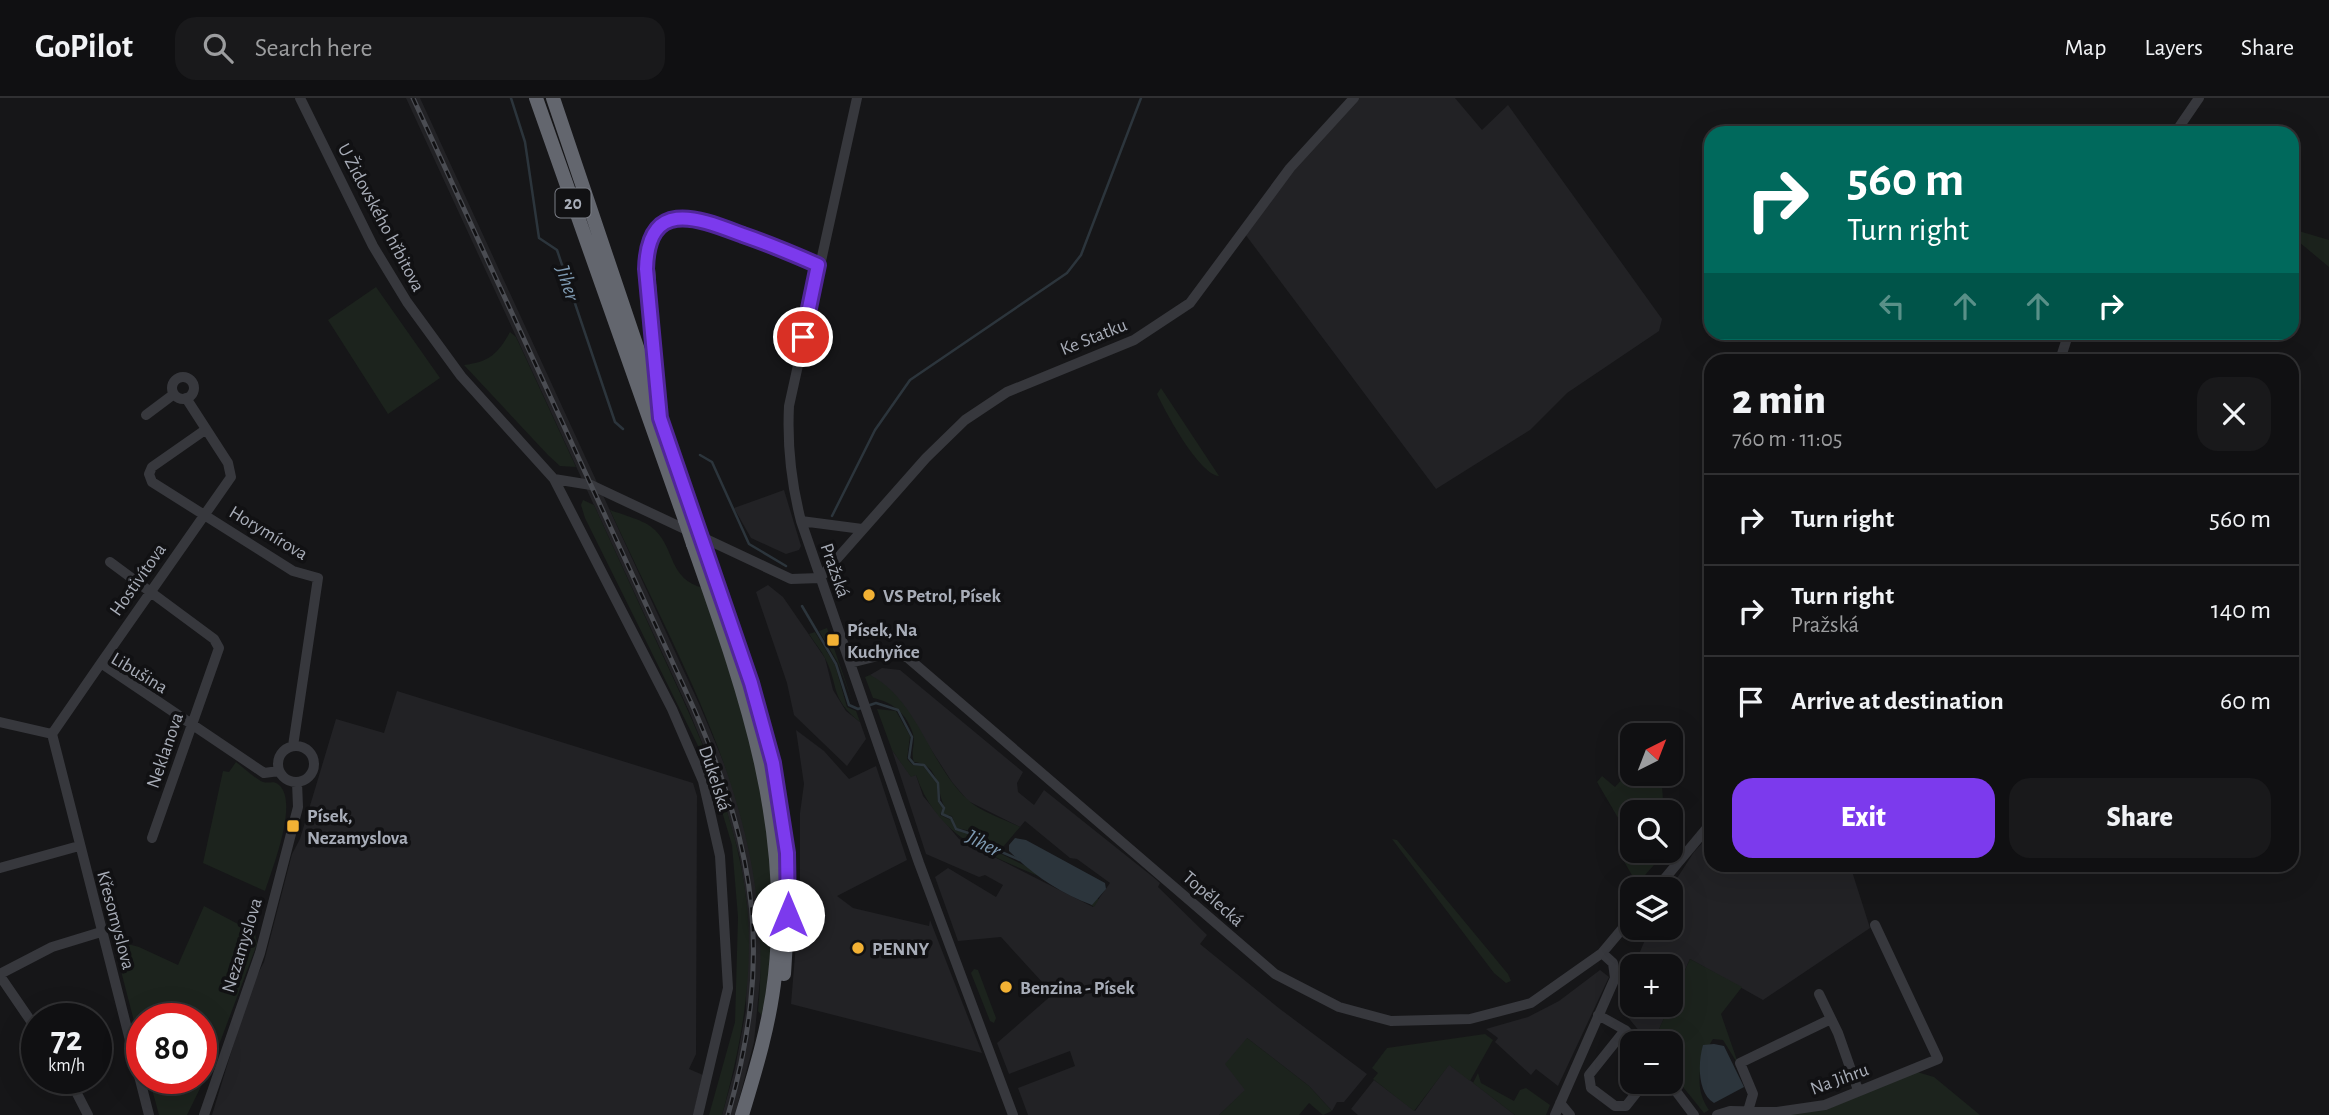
<!DOCTYPE html>
<html lang="en">
<head>
<meta charset="utf-8">
<style>
	body { margin:0; font-family:"Alegreya Sans",sans-serif; background:#19191b; color:#f1f3f6; height:100vh; display:flex; flex-direction:column; font-size:26px; white-space:nowrap }
	* { box-sizing:border-box; margin:0 }
	p { font-size:23px; color:#9c9d9f }
	.icon { flex:none; width:38px; height:38px; fill:none; stroke:currentColor; stroke-width:2; stroke-linecap:round; stroke-linejoin:round }
	.map { position:relative; flex:1; overflow:hidden }
	.details { position:absolute; left:1704px; top:256px; width:595px; height:518px; display:flex; flex-direction:column; background:#101012; border-radius:21px; box-shadow:0 7px 28px #0002,0 0 0 2px #303032 }
	.details>* { flex:none }
	.top-card { position:absolute; left:1704px; top:28px; width:595px; height:214px; border-radius:21px; box-shadow:0 7px 28px #0002,0 0 0 2px #303032; background:#00695c; color:#fff; overflow:hidden }
	.needle { width:46px; rotate:42deg }
	.controls { position:absolute; left:1620px; top:625px; display:grid; gap:14px }
	.controls a { display:grid; place-items:center; width:63px; height:63px; border-radius:14px; background:#101012; box-shadow:0 7px 28px #0002,0 0 0 2px #303032; font-size:35px }
	.speed { position:absolute; left:21px; top:905px; display:flex; gap:14px; font-size:35px; font-weight:700; text-align:center }
	.speed>* { display:grid; place-content:center; width:91px; height:91px; border-radius:50%; background:#101012; box-shadow:0 7px 28px #0002,0 0 0 2px #303032; line-height:1 }
	.speed small { font-size:18px; font-weight:400 }
	.speed .limit { border:10px solid #d22; background:#fff; color:#111 }
	.pin { position:absolute; display:grid; place-items:center; width:60px; height:60px; color:#fff; margin:-30px; border:4px solid #fff; border-radius:50%; box-shadow:0 2px 7px #0007 }
	.me { position:absolute; width:77px; margin:-38px; rotate:0deg; stroke-linejoin:round; filter:drop-shadow(0 0 5px #0008) }
	.turn { display:flex; align-items:center; gap:24px; height:147px; padding:0 28px; font-size:32px }
	.turn .icon { width:91px; height:91px; stroke-width:2.5 }
	.turn b { display:block; font-size:49px; line-height:60px }
	.lanes { display:flex; align-items:center; height:66px; padding:0 28px; background:#0003; justify-content:center; gap:35px; direction:ltr }
	.lanes .off { opacity:.35 }
	.round { display:grid; place-items:center; flex:none; width:74px; height:74px; border-radius:21px; background:#19191b }
	.summary { display:flex; align-items:center; justify-content:space-between; height:119px; padding:0 28px }
	h1 { font-size:42px; font-weight:800; line-height:52px }
	.action { display:flex; gap:14px; margin-top:auto; padding:14px 28px }
	.action a { flex:1; height:80px; border-radius:21px; background:#7c3aed; color:#fff; font-size:28px; font-weight:800; line-height:80px; text-align:center }
	.action a+a { background:#19191b; color:#f1f3f6 }
	ul { padding:0; list-style:none }
	li { display:flex; align-items:center; gap:21px; height:91px; padding:0 28px; border-top:2px solid #303032 }
	li div { flex:1 }
	li b { display:block; font-size:26px }
	li em { font-style:normal }
	header { display:flex; align-items:center; gap:42px; box-sizing:border-box; height:98px; padding:0 35px; background:#101012; border-bottom:2px solid #303032 }
	header strong { font-size:33px }
	nav { display:flex; gap:38px; margin-inline-start:auto; font-size:24px }
	.search { width:490px; height:63px; background:#19191b; display:flex; align-items:center; gap:18px; box-sizing:border-box; padding:0 24px; border-radius:21px; color:#9c9d9f; font-size:26px }
	.map>svg:first-child { display:block }
</style>
</head>
<body>
<header>
<strong>GoPilot</strong>
<div class="search"><svg class="icon" aria-label="search" viewBox="0 0 24 24"><circle cx="10" cy="10" r="6"/><path d="M15 15l6 6"/></svg>Search here</div>
<nav><a>Map</a><a>Layers</a><a>Share</a></nav>
</header>
<div class="map">
<svg width="2329" height="1017" viewBox="0 0 2329 1017">
	<rect width="100%" height="100%" fill="#161618"/>
	<path fill="#222225" d="M406,0H420L700,608L731,682L752,757L760,807L762,860L754,944L735,1017H722L735,971L746,912L747,808L740,760L719,686L689,613Z
		M1354,0H1455L1482,32L1508,7L1662,221L1659,233L1567,295L1530,332L1436,391L1242,132Z
		M784,392L801,448L799,452L786,456L751,440L734,410Z
		M768,487L783,499L825,560L833,592L846,613L860,624L866,641L847,668L794,617L787,585L756,494Z
		M882,570L900,572L1023,674L1017,685L1018,694L1034,707L1044,692L1153,779L1160,785L1158,789L1207,837L1200,846L1280,911L1367,976L1344,1004H1337L1332,1013L1309,988L1247,940L1246,992L1219,1017H1028L1018,990L1075,968L1070,953L1009,976L997,945L1053,896L1001,839L958,843L935,779L948,770L996,799L1003,787L985,777L979,779L926,756L892,652L911,678L916,677L923,698L959,741L1093,809L1110,785L1077,761L1070,760L1025,723L1020,729L968,703L952,684L899,602L870,577Z
		M397,593L693,685L697,698L696,956L689,971L703,977L693,1017H212L251,889L264,864L292,756L300,741L336,621L384,635Z
		M796,632L824,653L849,681L876,668L907,762L837,798L853,810L929,828L930,822L982,955L791,906L800,797V715L804,686Z
		M1711,735L1712,766L1850,767L1870,830L1763,902L1690,861L1671,904V868H1634L1650,830H1671L1670,791L1694,754Z
		M1633,871V906L1670,907L1653,945H1649L1618,907Z
		M1600,872L1609,879L1558,988L1536,971L1531,977L1495,944L1498,940L1486,931L1528,919L1559,903Z
		M1449,966L1515,1017H1358L1351,1011L1374,982L1415,1013Z"/>
	<path fill="#1c231d" d="M2292,131L2329,142V169L2293,139Z
		M376,189L440,280L388,316L328,222Z
		M510,234L516,239L576,369L560,368L548,357L464,267C489,264 498,256 510,234Z
		M1161,290L1219,378C1199,376 1166,315 1157,296Z
		M583,402L594,407C619,462 644,516 669,571C704,647 738,723 747,807C754,879 741,948 722,1017H709L735,924L738,819L732,747L709,670L585,420L581,407Z
		M610,412C623,417 645,422 655,432C676,453 668,480 703,490L759,667L773,787L772,849L763,919L758,913C777,724 686,578 610,412Z
		M827,530L854,608L838,565L819,533Z
		M815,534L835,567L847,609L856,613L860,624C829,599 840,590 825,560C821,552 814,544 809,536Z
		M870,577C918,602 929,666 967,701C980,714 1004,721 1020,729L1003,749L994,750L978,742L980,738L976,734L956,730L952,718L943,716L945,710C936,693 941,667 914,664C910,654 916,646 913,636C907,616 893,604 873,600L865,579Z
		M877,611L896,613L910,638L907,661L913,667L923,668L937,685L938,704L943,710L940,717L951,722L955,732L974,736L975,743L1086,798L1099,801L1094,809C1030,761 946,764 916,677L911,679L892,652Z
		M236,664C244,670 254,680 263,684C270,686 273,682 279,687C299,704 272,771 265,793L203,765L223,673L229,674Z
		M1633,669V676H1661L1664,714H1633V752L1658,753L1654,767L1637,786L1621,758L1631,742L1597,684L1602,678L1615,689Z
		M1392,741L1397,742L1508,876L1511,883L1506,885L1494,875Z
		M204,808L255,835L257,846L211,968L187,1017H159L149,980H201V920H142V954L113,842L139,849L178,867Z
		M1690,861L1742,889L1721,916L1739,968L1723,942L1713,941C1699,962 1693,989 1709,1012L1704,1015L1671,974V945H1653Z
		M974,871L978,872L996,920L994,925L990,923L971,875Z
		M1485,936L1493,942L1470,983L1449,967L1414,1013L1373,981L1378,975L1372,970L1387,950Z
		M1247,940L1309,988L1332,1013L1323,1017L1309,1005L1299,1017H1219L1245,992L1225,966Z
		M1917,974L1934,979L1980,1017H1735L1779,1016Z
		M1478,975L1481,985L1514,1003L1520,992L1526,990L1550,1007L1546,1017H1515L1473,985Z"/>
	<path fill="#2c353c" d="M1015,740L1026,742L1105,785L1106,791L1092,807C1060,795 1033,777 1009,753V747Z
		M1714,946L1724,948L1744,989L1714,1005C1697,995 1698,964 1703,947Z"/>
	<g fill="none" stroke-linecap="round" stroke-linejoin="round">
		<path stroke="#2c353c" stroke-width="2.5" d="M511,0L525,44L539,140L557,152L615,324L623,331
			M700,357L712,364L749,446L786,468
			M832,418L875,332L910,282L1067,175L1081,157L1141,0
			M802,508L836,566L849,607L858,611L876,605L898,612L912,639L909,660L914,666L924,667L938,685L939,703L944,710L942,716L951,720L956,731L978,738L976,743L1020,762"/>
		<path stroke="#37383d" stroke-width="10" d="M300,0L373,148L407,204L461,278L554,381L672,611L703,683L720,758L728,890L698,1017
			M857,0L789,308C787,348 791,384 801,423L919,765L1013,1017
			M2175,35L2199,0
			M2060,262L2069,234
			M172 290a11 11 0 1 1 22 0a11 11 0 1 1-22 0Z
			M146,317L174,296
			M205,332L152,369L149,376L152,384L293,473L318,480L293,648
			M554,381L591,387L791,481L820,480L926,360L965,322L1007,294L1134,242L1190,205L1290,70L1354,0
			M801,423L862,431
			M110,464L214,541L219,550L152,740
			M101,565L231,379L228,365L186,300
			M850,565L894,554L908,560L1275,876L1339,909L1391,923L1470,921L1531,905L1602,855L1633,818
			M0,624L52,636
			M52,636L149,1017
			M52,636L101,565L264,675L279,673
			M278 666a18 18 0 1 1 36 0a18 18 0 1 1-36 0Z
			M0,770L79,748
			M1656,791L1712,724
			M0,876L52,849L101,834
			M0,878L37,932
			M1819,896L1838,935L1858,992
			M1598,917L1625,932L1637,945
			M1625,932L1589,977L1591,990L1615,1008H1626L1645,984
			M69,980L88,1017
			M1669,984L1694,1017
			M1560,1005L1570,1017
			M1748,1013L1753,996L1740,965L1831,921
			M204,1017L260,855L298,709L297,684
			M1555,1017L1615,880L1613,865L1602,855
			M1717,1017L1730,1013L1777,1014L1825,1007L1938,961L1875,827"/>
		<path stroke="#63666e" stroke-width="14" d="M536,0L685,422
			M553,0L695,421
			M656,288L647,156C656,99 707,123 742,137C768,146 793,156 818,167
			M693,446C743,589 792,721 775,877C770,925 756,971 742,1017
			M705,449L717,483
			M784,876L787,826"/>
		<g stroke="#4a4c52" stroke-width="5">
			<path id="rail" d="M413,0L694,611C758,757 772,862 728,1017"/>
		</g>
		<use href="#rail" stroke="#111113" stroke-width="2.5" stroke-dasharray="8" stroke-linecap="butt"/>
		<path stroke="#63666e" stroke-width="14" d="M695,421L705,449
			M685,422L693,446"/>
	</g>
	<g fill="none" stroke-linecap="round" stroke-linejoin="round">
		<g stroke="#51269a" stroke-width="18">
			<path id="route" d="M788,817L787,755L773,665L751,585L660,320L646,171C648,99 698,120 743,137C769,146 793,156 818,167L803,239"/>
		</g>
		<use href="#route" stroke="#7c3aed" stroke-width="12"/>
	</g>
	<g fill="#f2b134" stroke="#111113" stroke-width="2.5">
		<circle cx="869" cy="497" r="7"/>
		<rect x="826" y="535" width="14" height="14" rx="3.5"/>
		<rect x="286" y="721" width="14" height="14" rx="3.5"/>
		<circle cx="858" cy="850" r="7"/>
		<circle cx="1006" cy="889" r="7"/>
	</g>
	<g text-anchor="middle" stroke-width="7" stroke-linejoin="round" paint-order="stroke">
		<rect fill="#111113" stroke="#7b7e86" stroke-width="2" x="555.5" y="90.5" width="35" height="29" rx="5"/>
		<g font-size="18" font-weight="bold" fill="#a8adb8">
			<text x="573" y="111">20</text>
		</g>
		<g font-size="19" fill="#a8adb8" stroke="#111113">
			<text transform="translate(382 119) rotate(62)" y="7">U Židovského hřbitova</text>
			<text transform="translate(1093 238) rotate(-22)" y="7">Ke Statku</text>
			<text transform="translate(269 434) rotate(31)" y="7">Horymírova</text>
			<text transform="translate(836 472) rotate(71)" y="7">Pražská</text>
			<text transform="translate(137 481) rotate(-55)" y="7">Hostivítova</text>
			<text transform="translate(140 574) rotate(31)" y="7">Libušina</text>
			<text transform="translate(164 652) rotate(-71)" y="7">Neklanova</text>
			<text transform="translate(716 680) rotate(72)" y="7">Dukelská</text>
			<text transform="translate(1214 800) rotate(41)" y="7">Topělecká</text>
			<text transform="translate(117 822) rotate(75)" y="7">Křesomyslova</text>
			<text transform="translate(241 847) rotate(-73)" y="7">Nezamyslova</text>
			<text transform="translate(1839 980) rotate(-20)" y="7">Na Jihru</text>
		</g>
		<g font-size="19" font-weight="bold" fill="#a8adb8" stroke="#111113" text-anchor="start">
			<text x="883" y="504">VS Petrol, Písek</text>
			<text x="847" y="538">Písek, Na<tspan x="847" dy="22">Kuchyňce</tspan></text>
			<text x="307" y="724">Písek,<tspan x="307" dy="22">Nezamyslova</tspan></text>
			<text x="872" y="857">PENNY</text>
			<text x="1020" y="896">Benzina - Písek</text>
		</g>
		<g font-size="21" font-style="italic" fill="#7f9bb3" stroke="#111113">
			<text transform="translate(568 185) rotate(72)" y="7">Jiher</text>
			<text transform="translate(984 745) rotate(28)" y="7">Jiher</text>
		</g>
	</g>
</svg>
<div class="controls">
<a><svg class="needle" viewBox="-14 -14 28 28"><path d="M0-13l5 13h-10z" fill="#e53935"/><path d="M0 13l5-13h-10z" fill="#9c9d9f"/></svg></a>
<a><svg class="icon" aria-label="search" viewBox="0 0 24 24"><circle cx="10" cy="10" r="6"/><path d="M15 15l6 6"/></svg></a>
<a><svg class="icon" aria-label="layers" viewBox="0 0 24 24"><path d="M12 4l9 5-9 5-9-5zM3 14l9 5 9-5"/></svg></a>
<a>+</a>
<a>−</a>
</div>
<div class="speed"><div>72<small>km/h</small></div><div class="limit">80</div></div>
<div class="pin" style="left:803px;top:239px;background:#d93025"><svg class="icon" aria-label="arrive" viewBox="0 0 24 24"><path d="M6 21V4h12l-3 4 3 4H6"/></svg></div>
<svg class="me" style="left:788px;top:817px" viewBox="-20 -20 40 40"><circle r="19" fill="#fff"/><path d="M0-13L10 11 0 6-10 11z" fill="#7c3aed"/></svg>
<div class="top-card">
<div class="turn"><svg class="icon" aria-label="right" viewBox="0 0 24 24"><path d="M7 20v-9h11M14 6l5 5-5 5"/></svg><div><b>560 m</b>Turn right</div></div>
<div class="lanes"><svg class="icon off" aria-label="left" viewBox="0 0 24 24"><path d="M17 20v-9H6M10 6l-5 5 5 5"/></svg><svg class="icon off" aria-label="ahead" viewBox="0 0 24 24"><path d="M12 20V5M6 11l6-6 6 6"/></svg><svg class="icon off" aria-label="ahead" viewBox="0 0 24 24"><path d="M12 20V5M6 11l6-6 6 6"/></svg><svg class="icon" aria-label="right" viewBox="0 0 24 24"><path d="M7 20v-9h11M14 6l5 5-5 5"/></svg></div>
</div>
<section class="details">
<div class="summary"><div><h1>2 min</h1><p>760 m · 11:05</p></div><a class="round"><svg class="icon" aria-label="close" viewBox="0 0 24 24"><path d="M6 6l12 12M18 6L6 18"/></svg></a></div>
<ul>
<li><svg class="icon" aria-label="right" viewBox="0 0 24 24"><path d="M7 20v-9h11M14 6l5 5-5 5"/></svg><div><b>Turn right</b></div><em>560 m</em></li>
<li><svg class="icon" aria-label="right" viewBox="0 0 24 24"><path d="M7 20v-9h11M14 6l5 5-5 5"/></svg><div><b>Turn right</b><p>Pražská</p></div><em>140 m</em></li>
<li><svg class="icon" aria-label="arrive" viewBox="0 0 24 24"><path d="M6 21V4h12l-3 4 3 4H6"/></svg><div><b>Arrive at destination</b></div><em>60 m</em></li>
</ul>
<div class="action"><a>Exit</a><a>Share</a></div>
</section>
</div>
</body>
</html>
